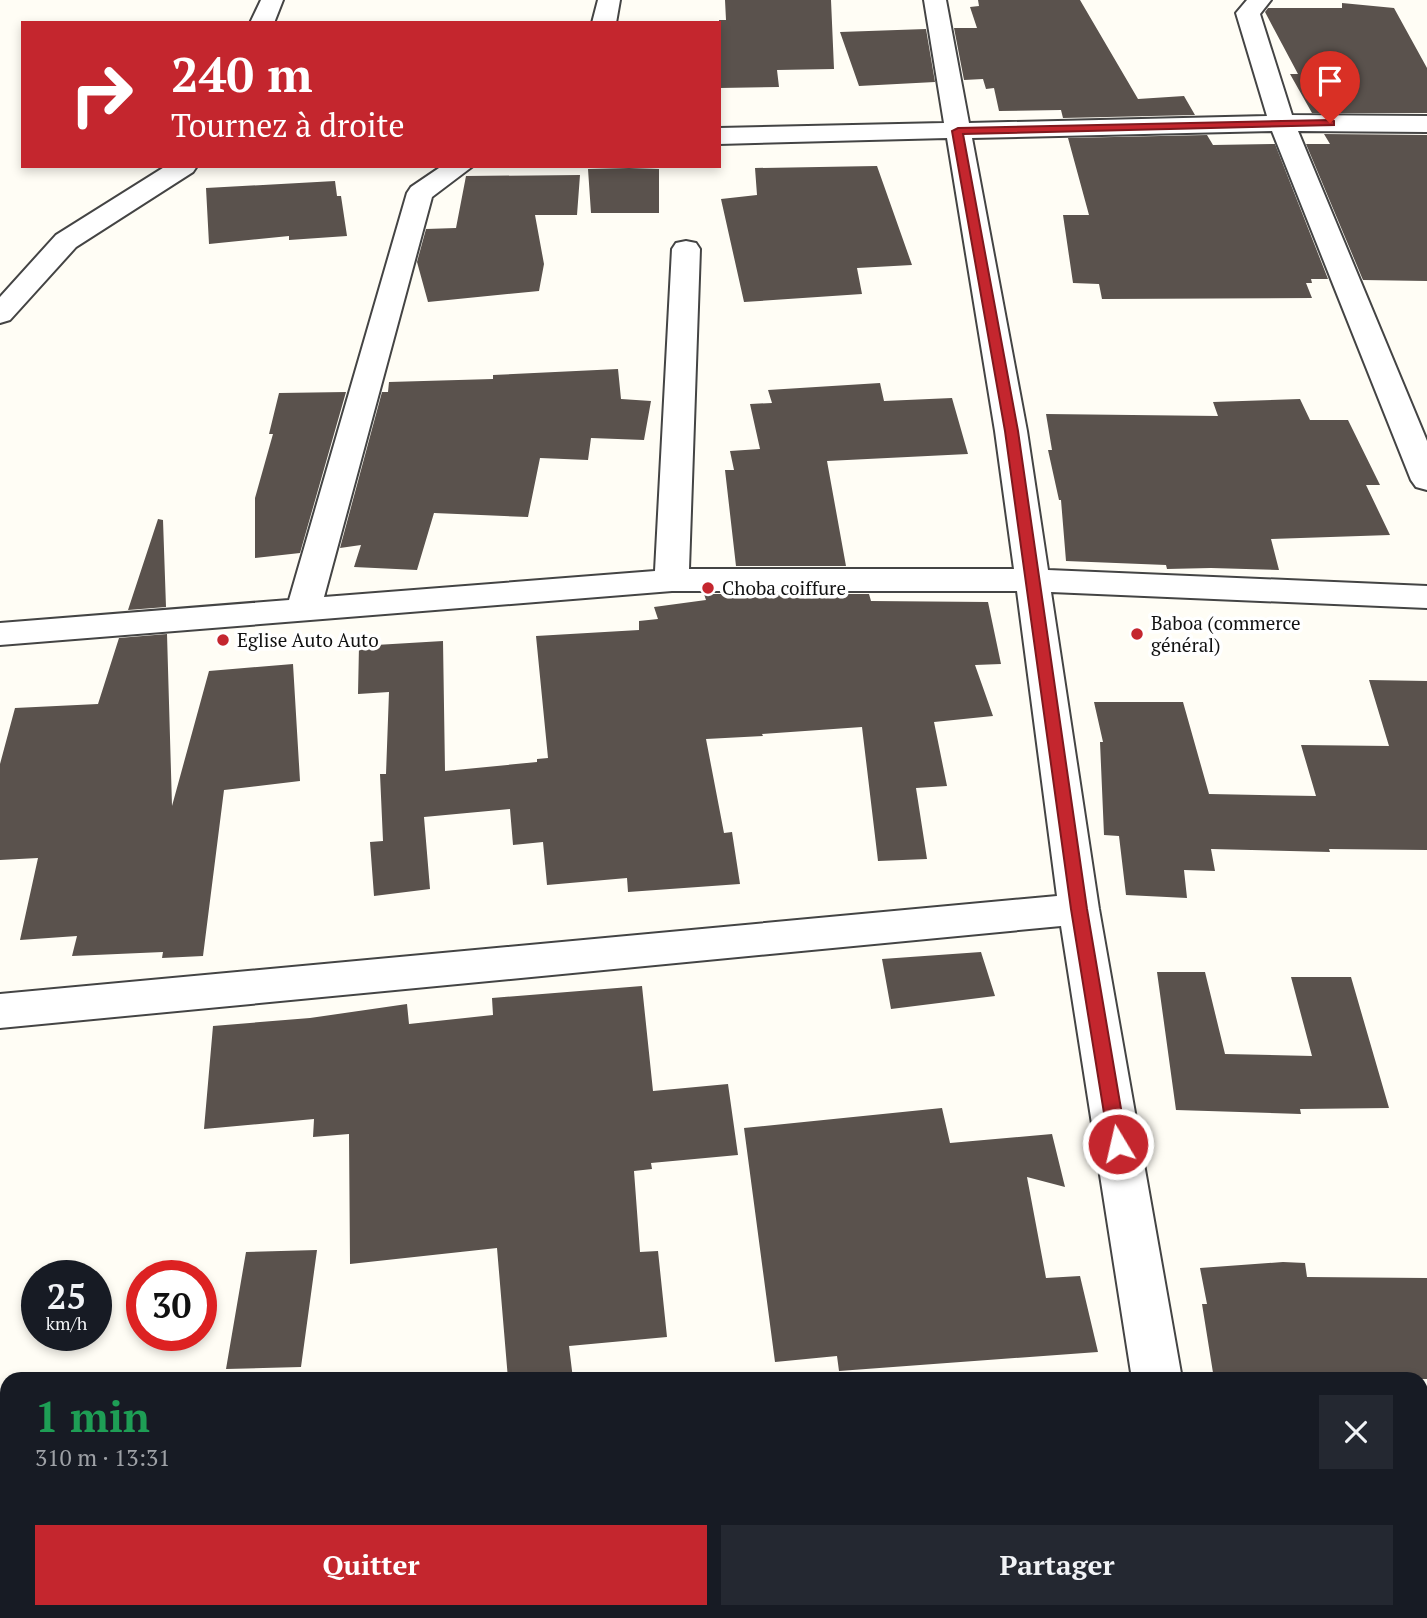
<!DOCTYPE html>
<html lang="fr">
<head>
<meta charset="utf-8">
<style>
	body { margin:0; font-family:"PT Serif",serif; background:#242831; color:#f1f3f6; height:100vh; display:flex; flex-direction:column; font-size:26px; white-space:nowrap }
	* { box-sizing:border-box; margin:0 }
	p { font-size:23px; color:#9ea1a6 }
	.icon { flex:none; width:38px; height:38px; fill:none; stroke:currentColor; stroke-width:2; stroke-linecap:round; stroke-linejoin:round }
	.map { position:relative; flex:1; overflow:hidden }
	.sheet { position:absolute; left:0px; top:1372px; width:1428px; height:247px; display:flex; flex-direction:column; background:#171b24; border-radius:21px 21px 0 0; box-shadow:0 4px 10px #0003 }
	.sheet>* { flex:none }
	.hud { position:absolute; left:21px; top:21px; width:700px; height:147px; border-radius:0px; box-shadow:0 4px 10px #0003; background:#c4262e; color:#fff; overflow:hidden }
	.speed { position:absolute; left:21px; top:1260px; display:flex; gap:14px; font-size:35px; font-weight:700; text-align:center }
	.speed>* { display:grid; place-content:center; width:91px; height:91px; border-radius:50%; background:#171b24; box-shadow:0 4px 10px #0003; line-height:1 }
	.speed small { font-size:18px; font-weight:400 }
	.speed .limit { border:10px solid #d22; background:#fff; color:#111 }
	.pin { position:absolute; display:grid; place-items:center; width:60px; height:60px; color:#fff; margin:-72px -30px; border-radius:50% 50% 50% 0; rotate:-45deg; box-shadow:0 0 7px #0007 }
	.pin .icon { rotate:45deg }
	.me { position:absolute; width:77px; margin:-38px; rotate:351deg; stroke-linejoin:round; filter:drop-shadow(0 0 5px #0008) }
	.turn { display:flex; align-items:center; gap:24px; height:147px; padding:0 35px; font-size:32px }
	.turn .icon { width:91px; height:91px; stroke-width:2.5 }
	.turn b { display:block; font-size:49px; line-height:60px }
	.round { display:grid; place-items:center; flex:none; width:74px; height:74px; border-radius:0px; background:#242831 }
	.summary { display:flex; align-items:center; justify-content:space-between; height:119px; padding:0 35px }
	h1 { font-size:42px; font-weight:700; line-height:52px; color:#1e9e55 }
	.primary-button { display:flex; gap:14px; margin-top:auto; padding:14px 35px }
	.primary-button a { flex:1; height:80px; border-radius:0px; background:#c4262e; color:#fff; font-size:28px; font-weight:700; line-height:80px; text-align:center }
	.primary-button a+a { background:#242831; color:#f1f3f6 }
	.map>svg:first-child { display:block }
</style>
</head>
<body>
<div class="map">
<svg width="1427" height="1618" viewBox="0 0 1427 1618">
	<rect width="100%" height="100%" fill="#fffdf5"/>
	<path fill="#5a524d" d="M725,0H831L834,69L777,70L779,87L719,88V20H726Z
		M978,0H1080L1138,99L1184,96L1195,115L1063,118L1061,110L999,111L994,88L986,89L983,79L964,80L954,28H977L970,7L979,6Z
		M1342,3L1394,8L1427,68V113H1312L1290,74H1298L1265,12L1268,8H1342Z
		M926,29L935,82L859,86L840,32Z
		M1324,134L1427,135V281L1363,280L1306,144H1330Z
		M1207,135L1213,145L1275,144L1328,279H1311L1312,283H1306L1312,298L1102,299L1099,284L1073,283L1063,215H1089L1068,138Z
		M877,166L912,265L857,268L862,294L744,302L721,199L757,195L755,168Z
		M629,168L659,169V213H591L588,169Z
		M580,175L577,215H535L544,264L539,291L428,302L417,262L426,229L456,228L466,176Z
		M335,181L337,196H341L347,236L289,240V236L209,244L206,188Z
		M618,369L621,399L651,401L644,440L591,438L588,460L540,458L528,517L434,513L417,570L354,567L361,545L340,548L382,392H388L389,382L493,379V375Z
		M880,383L884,401L952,398L968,454L827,461L846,566H736L725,470H734L730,451L760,449L750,404L772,403L768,390Z
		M346,392L300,553L255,558V498L273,434H269L279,393Z
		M1300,399L1310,420H1348L1380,485H1366L1390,535L1271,539L1279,570L1211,568L1167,569L1166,565L1066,561L1061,500H1059L1048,450H1052L1046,414L1218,416L1213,402Z
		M158,519L163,520L166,607L128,610Z
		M704,594H869L871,601L988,602L1001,664L975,665L993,716L934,722L947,786L916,788L927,859L878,861L862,727L762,734L763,736L706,739L724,833L732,832L740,884L628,892L627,878L547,885L543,842L513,845L510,809L424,817L430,889L374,896L370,842L383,841L380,774H386L389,692L358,694L359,646L443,641L445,771L537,762V759L548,758L536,636L639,630V621L658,619L654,607L706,600Z
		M167,634L172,806L209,671L293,664L300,781L224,790L203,956L162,958L163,952L72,956L77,936L20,940L38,858L0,860V764L15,708L98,704L119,638Z
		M1369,680L1427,681V850L1329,849L1330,852L1211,849L1215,871L1184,870L1187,898L1126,895L1119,836L1104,835L1100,742H1103L1094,702H1183L1209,794L1316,796L1301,745L1389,746Z
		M981,952L995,996L891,1009L882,959Z
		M1157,972H1205L1225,1054L1312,1056L1291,977H1351L1389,1108L1300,1109L1301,1114L1176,1110Z
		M642,986L653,1091L728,1084L738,1155L651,1163L652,1169L634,1171L640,1252L658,1251L667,1337L569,1346L573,1379H508L497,1248L350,1264L349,1134L313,1137L314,1119L204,1129L213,1026L310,1018L407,1004L409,1024L493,1015L492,998Z
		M942,1108L950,1143L1052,1134L1065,1187L1027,1177L1046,1278L1080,1276L1098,1352L839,1371L837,1356L775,1362L744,1128Z
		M317,1250L301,1367L226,1369L246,1252Z
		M1283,1262L1305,1263L1307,1277L1427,1278V1379H1214L1202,1304H1207L1200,1268Z"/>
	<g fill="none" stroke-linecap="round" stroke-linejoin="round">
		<g stroke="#444" stroke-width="4">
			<path id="minor" d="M261,0H283L274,23H250Z
				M598,0H620L616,23H592Z
				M924,0H946L969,123L1267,116L1236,13L1247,0H1271L1260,14L1292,115L1427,116V132L1298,131L1427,441V490L1416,487L1411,480L1272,131L972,138L1027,431L1048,570L1427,586V608L1051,592L1099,909L1182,1379H1132L1061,926L0,1028V994L1057,896L1017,591H672L0,645V623L289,600L407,193L411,187L442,166H473L432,197L324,597L655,571L672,249L676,243L686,241L696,243L700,249L689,569H1014L995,431L947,138L719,144V128L944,123Z
				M166,166H197L193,172L76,247L10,320L0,323V297L56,235Z
				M1421,1466H1427V1516H1421Z
				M7,1467V1517L0,1518V1468Z
				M1168,1612H1222L1223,1618H1169Z"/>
		</g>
		<use href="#minor" fill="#fff" fill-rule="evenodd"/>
	</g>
	<path fill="#c4262e" stroke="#7f191e" stroke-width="2" d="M1330,120L1334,121V125L963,134L1018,431L1087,909L1127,1144L1124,1149L1118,1151L1111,1149L1109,1144L1071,909L1005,431L952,131L958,128Z"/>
	<g fill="#c4262e" stroke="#fff" stroke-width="2.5">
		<circle cx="708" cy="588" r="7"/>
		<circle cx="1137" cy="634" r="7"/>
		<circle cx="223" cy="640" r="7"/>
	</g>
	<g text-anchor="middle" stroke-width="7" stroke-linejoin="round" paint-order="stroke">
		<g font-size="19" fill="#111" stroke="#fff" text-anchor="start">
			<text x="722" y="595">Choba coiffure</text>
			<text x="1151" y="630">Baboa (commerce<tspan x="1151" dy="22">général)</tspan></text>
			<text x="237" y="647">Eglise Auto Auto</text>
		</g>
	</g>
</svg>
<div class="speed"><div>25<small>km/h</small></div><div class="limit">30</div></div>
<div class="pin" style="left:1330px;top:123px;background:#d93025"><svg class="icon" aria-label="arrive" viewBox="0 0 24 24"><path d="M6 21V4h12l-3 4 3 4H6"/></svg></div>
<svg class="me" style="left:1118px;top:1144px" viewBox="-20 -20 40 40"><circle r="17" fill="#c4262e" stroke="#fff" stroke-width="3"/><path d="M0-11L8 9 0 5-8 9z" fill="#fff"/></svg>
<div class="hud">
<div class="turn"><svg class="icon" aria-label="right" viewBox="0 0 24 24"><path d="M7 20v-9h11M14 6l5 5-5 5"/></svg><div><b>240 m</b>Tournez à droite</div></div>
</div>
<section class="sheet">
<div class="summary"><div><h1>1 min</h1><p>310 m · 13:31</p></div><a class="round"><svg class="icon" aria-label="close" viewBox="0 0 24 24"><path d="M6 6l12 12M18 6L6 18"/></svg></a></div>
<div class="primary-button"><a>Quitter</a><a>Partager</a></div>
</section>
</div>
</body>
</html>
